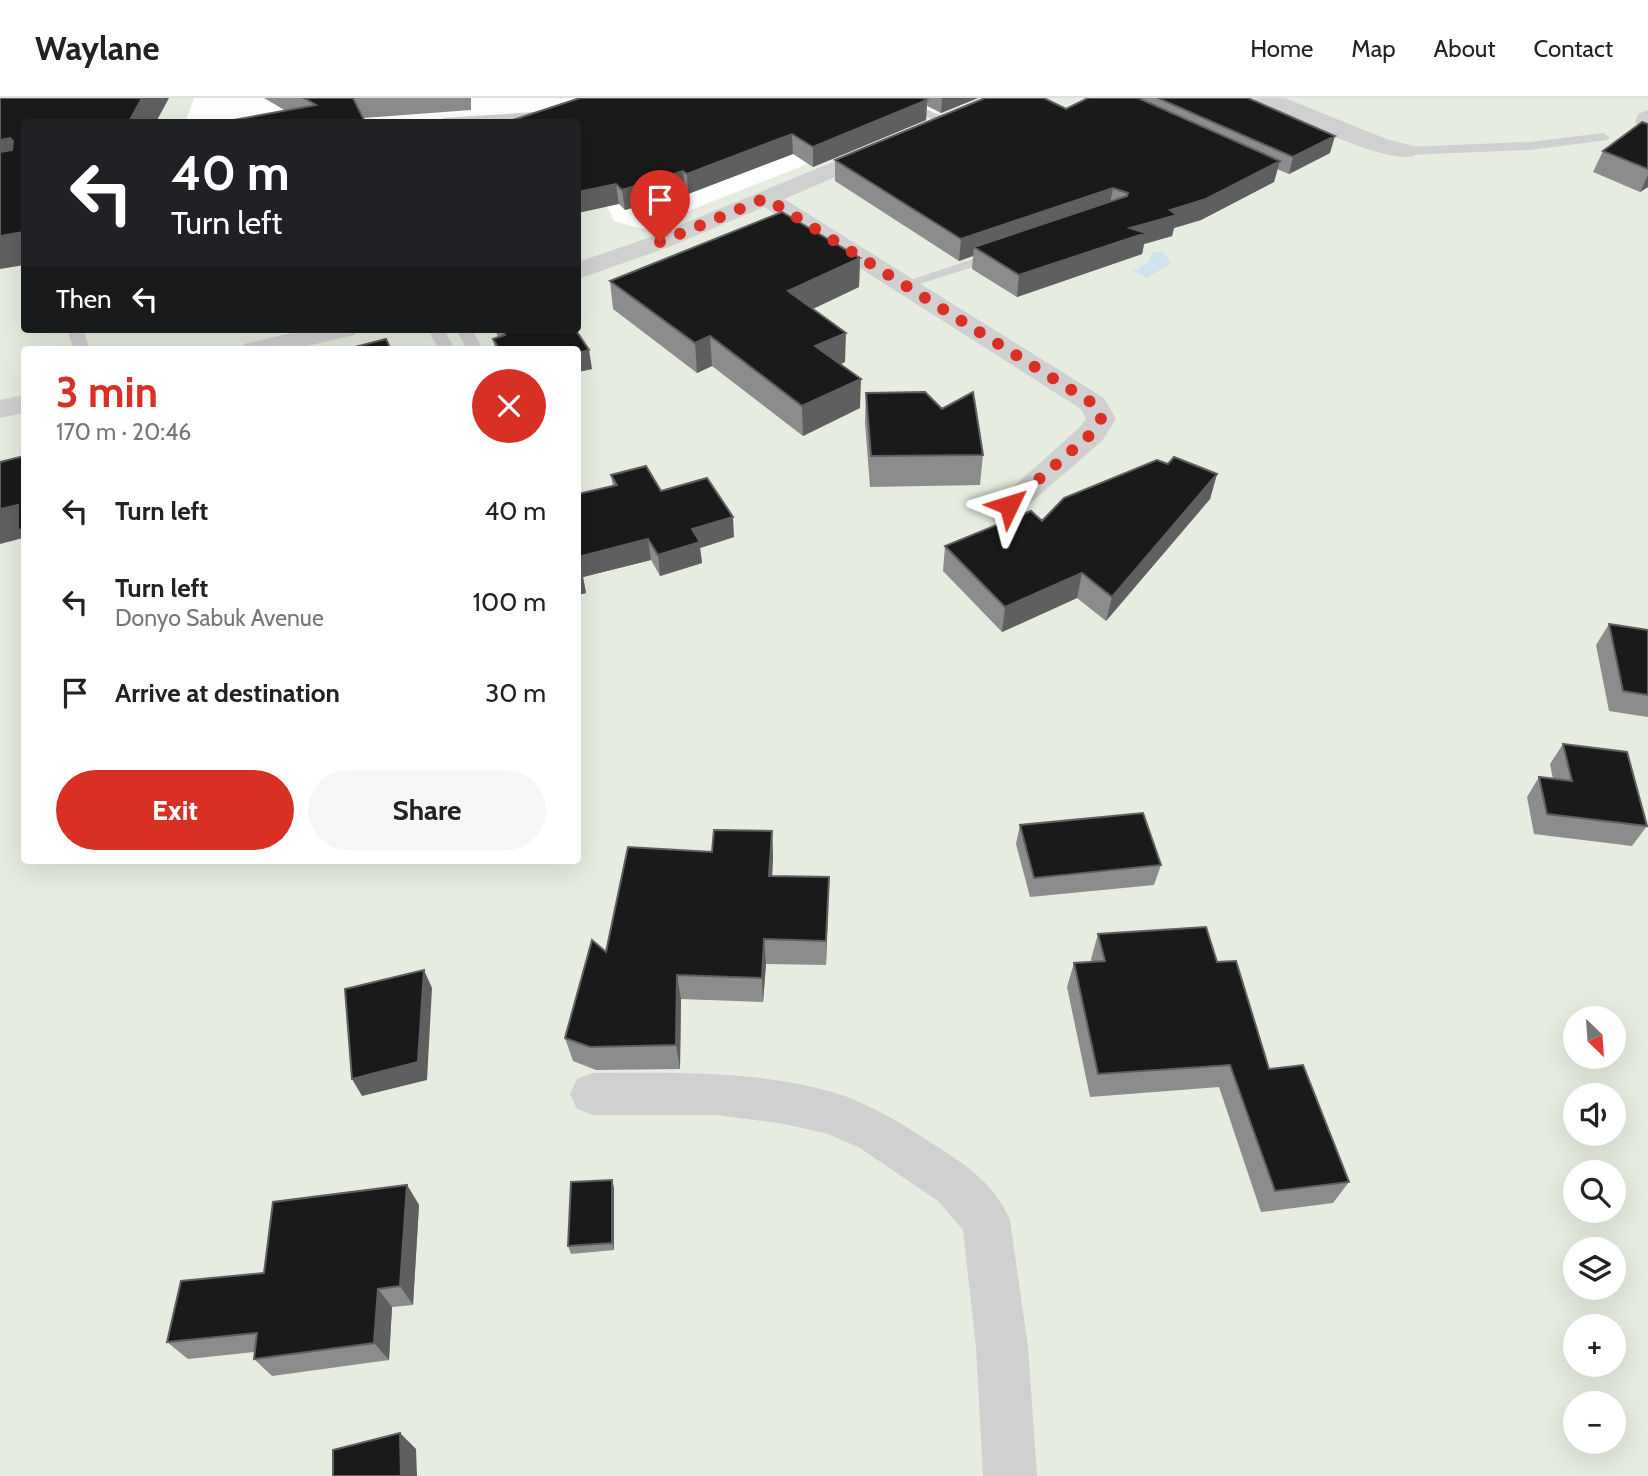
<!DOCTYPE html>
<html lang="en">
<head>
<meta charset="utf-8">
<style>
	body { margin:0; font-family:Cabin,sans-serif; background:#f6f6f6; color:#222; height:100vh; display:flex; flex-direction:column; font-size:26px; white-space:nowrap }
	* { box-sizing:border-box; margin:0 }
	p { font-size:23px; color:#767676 }
	.icon { flex:none; width:38px; height:38px; fill:none; stroke:currentColor; stroke-width:2; stroke-linecap:round; stroke-linejoin:round }
	.map { position:relative; flex:1; overflow:hidden }
	.side { position:absolute; left:21px; top:248px; width:560px; height:518px; display:flex; flex-direction:column; background:#fff; border-radius:7px; box-shadow:0 7px 28px #0002 }
	.side>* { flex:none }
	.guide { position:absolute; left:21px; top:21px; width:560px; height:214px; border-radius:7px; box-shadow:0 7px 28px #0002; background:#202124; color:#fff; overflow:hidden }
	.needle { width:46px; rotate:155deg }
	.fabs { position:absolute; left:1563px; top:908px; display:grid; gap:14px }
	.fabs a { display:grid; place-items:center; width:63px; height:63px; border-radius:50%; background:#fff; box-shadow:0 7px 28px #0002; font-size:35px }
	.pin { position:absolute; display:grid; place-items:center; width:60px; height:60px; color:#fff; margin:-72px -30px; border-radius:50% 50% 50% 0; rotate:-45deg; box-shadow:0 0 7px #0007 }
	.pin .icon { rotate:45deg }
	.me { position:absolute; width:77px; margin:-38px; rotate:49deg; stroke-linejoin:round; filter:drop-shadow(0 0 5px #0008) }
	.turn { display:flex; align-items:center; gap:24px; height:147px; padding:0 35px; font-size:32px }
	.turn .icon { width:91px; height:91px; stroke-width:2.5 }
	.turn b { display:block; font-size:49px; line-height:60px }
	.then { display:flex; align-items:center; height:66px; padding:0 35px; background:#0003; gap:14px; font-size:26px }
	.round { display:grid; place-items:center; flex:none; width:74px; height:74px; border-radius:37px; background:#f6f6f6 }
	.overview { display:flex; align-items:center; justify-content:space-between; height:119px; padding:0 35px }
	h1 { font-size:42px; font-weight:700; line-height:52px; color:#d93025 }
	.button { display:flex; gap:14px; margin-top:auto; padding:14px 35px }
	.button a { flex:1; height:80px; border-radius:42px; background:#d93025; color:#fff; font-size:28px; font-weight:700; line-height:80px; text-align:center }
	.button a+a { background:#f6f6f6; color:#222 }
	ul { padding:0; list-style:none }
	li { display:flex; align-items:center; gap:21px; height:91px; padding:0 35px }
	li div { flex:1 }
	li b { display:block; font-size:26px }
	li em { font-style:normal }
	header { display:flex; align-items:center; gap:42px; box-sizing:border-box; height:98px; padding:0 35px; background:#fff; border-bottom:2px solid #e0e0e0 }
	header strong { font-size:33px }
	nav { display:flex; gap:38px; margin-inline-start:auto; font-size:24px }
	.map>svg:first-child { display:block }
</style>
</head>
<body>
<header>
<strong>Waylane</strong>
<nav><a>Home</a><a>Map</a><a>About</a><a>Contact</a></nav>
</header>
<div class="map">
<svg width="1648" height="1378" viewBox="0 0 1648 1378">
	<rect width="100%" height="100%" fill="#fff"/>
	<path fill="#e6ecdf" fill-rule="evenodd" d="M0,0H194L185,24H24V231H578V65L591,76L614,123L643,131L974,0H1648V1378H0ZM24,252H578V763H24ZM1575,920H1614V959H1575ZM1575,998H1614V1036H1575ZM1575,1074H1614V1113H1575ZM1575,1152H1614V1190H1575ZM1575,1228H1614V1267H1575ZM1575,1306H1614V1344H1575Z"/>
	<path fill="#cfe2ee" d="M1152,154H1163L1171,165L1147,180L1133,173L1149,164Z"/>
	<g fill="none" stroke-linecap="round" stroke-linejoin="round">
		<path fill="#d0d0d0" fill-rule="evenodd" d="M888,0H904L953,24L943,27Z
			M1648,12V33L1635,25L1638,16Z
			M550,13L554,14V20L493,24H438L444,20Z
			M1603,35L1609,39L1608,42L1529,52L1406,57L1400,53L1406,49L1529,44Z
			M1000,152L1007,156L1005,159L910,189L905,190L898,186Z
			M67,231H83L90,252H74Z
			M428,231H444L455,252H439Z
			M456,231H472L483,252H467Z"/>
		<path fill="#d0d0d0" fill-rule="evenodd" d="M1254,0H1285L1389,42L1414,48L1418,53L1414,58C1383,66 1290,18 1257,5Z
			M884,43L892,45L896,50L892,55L784,101L1104,300L1116,321L1102,343L1020,414L1009,417L998,414L993,407L1080,329L1086,321L1081,311L764,109L669,149L578,181V164L651,139Z
			M308,231H358L354,237L290,252H240L244,246Z
			M24,297V315L0,320V302Z
			M593,975C673,975 754,972 832,994C870,1005 904,1027 936,1048C967,1067 996,1088 1010,1122L1028,1249L1037,1378H983L976,1249L963,1132L938,1103L860,1050L828,1036L785,1026L716,1017H593L577,1011L570,996L577,981Z"/>
	</g>
	<path fill="#8c8c8c" d="M264,0H471V12L363,20L286,13Z
		M576,0H978L941,15L927,8L926,22L813,69L793,56L688,96L685,94L625,112L619,106L578,1Z
		M1088,0H1248L1330,55L1289,76L1277,71L1274,84L1201,122L1174,130L1172,138L1144,146L1142,156L1017,199L972,171L973,158L959,163L835,83V62L1066,11Z
		M1648,26V89L1640,94L1593,74L1603,53Z
		M860,160L859,189L813,211L845,264L841,266L860,310L803,338L712,268L697,275L613,211L610,183Z
		M495,231H575L592,271L578,274V252H495L493,241L498,239Z
		M866,295L942,311L983,357L980,387L870,389L865,325Z
		M1168,366L1217,376L1210,401L1106,523L1077,500L1002,534L943,473L945,448L1042,423Z
		M611,377L661,393L734,439L700,450L702,465L660,478L651,462L583,479L586,495L578,497L613,388Z
		M1609,526L1648,532V619L1609,613L1596,547Z
		M1563,646L1647,728L1632,748L1534,736L1527,699L1539,679L1553,681L1550,666Z
		M1020,727L1161,767L1154,787L1030,799L1016,746Z
		M772,733L773,759L772,778L828,805L826,867L766,866L763,904L681,901L680,971L596,972L573,963L565,940L712,754Z
		M1098,836L1217,864L1269,971L1349,1084L1333,1105L1261,1114L1219,989L1090,999L1067,889L1074,865L1092,864L1091,861Z
		M612,1082L614,1090V1152L571,1156L568,1148Z
		M407,1087L419,1107L413,1207L392,1209L389,1262L272,1278L254,1261V1254L188,1261L167,1244L264,1175Z"/>
	<path fill="#5f5f5f" d="M142,0H169L156,24H129Z
		M942,0H978L941,15Z
		M927,2L926,22L813,69V49Z
		M792,36L793,56L688,96L687,76Z
		M1335,38L1330,55L1289,76L1293,59Z
		M10,40L24,69L0,75V42Z
		M1280,63L1274,84L1201,122L1174,130L1172,138L1144,146L1142,156L1017,199L1019,177L1130,130Z
		M683,73L685,94L625,112L622,92Z
		M1648,77V89L1640,94Z
		M616,86L619,106L578,115V94Z
		M1113,90L1109,112L974,149L973,158L959,163L961,141Z
		M24,134V167L0,171V138Z
		M860,160L859,189L789,222L788,193Z
		M846,235L845,264L815,277V248Z
		M710,238L712,268L697,275L695,245Z
		M589,252L592,271L578,274V255Z
		M861,281L860,310L803,338L802,308Z
		M1217,376L1210,401L1106,523L1112,499Z
		M18,407L24,418V443L23,440L0,446V411Z
		M733,419L734,439L700,450L702,465L660,478L658,457L692,431Z
		M648,441L651,462L583,479L586,495L578,497V459Z
		M1082,475L1077,500L1002,534L1005,509Z
		M772,733L773,759L771,803L769,778Z
		M829,779L828,805L826,867V843Z
		M764,841L766,866L763,904L762,880Z
		M424,872L432,890L427,982L362,998L352,981Z
		M677,877L681,901L680,971L676,947Z
		M612,1082L614,1090V1152L612,1145Z
		M407,1087L419,1107L413,1207L400,1188Z
		M378,1191L392,1209L389,1262L374,1245Z
		M400,1335L416,1351L417,1378H401Z"/>
	<path fill="#1a1a1a" stroke="#5f5f5f" stroke-width="2" d="M0,0H142L129,24H24V134L0,138V54L12,52L13,43L10,40L0,42Z
		M304,0H353L365,24H223L316,7Z
		M580,0H923L927,2L813,49L792,36L687,76L683,73L622,92L616,86L578,94V24H507Z
		M985,0H1044L1066,11L1088,0H1138L1280,63L1206,101L1170,112L1177,117L1130,130L1146,135L1019,177L974,149L1127,98L1128,95L1113,90L961,141L835,62Z
		M1158,0H1248L1335,38L1293,59Z
		M1642,24L1648,26V71L1603,53Z
		M782,114L860,160L788,193L846,235L815,248L861,281L802,308L710,238L695,245L610,183Z
		M501,231H575L589,252L578,255V252H500L493,241L505,237Z
		M386,241L391,252H351V250Z
		M925,294L942,311L973,294L983,357L871,358L866,295Z
		M24,358V431L18,432V407L0,411V364Z
		M1174,359L1217,376L1112,499L1082,475L1005,509L945,448L1031,413L1042,423L1064,400L1157,362L1168,366Z
		M646,368L661,393L707,380L733,419L692,431L700,444L658,457L648,441L578,459V396L617,387L611,377Z
		M578,463L582,474L578,475Z
		M1609,526L1648,532V597L1623,593Z
		M1563,646L1627,654L1647,728L1547,716L1539,679L1572,683Z
		M1143,715L1161,767L1034,780L1020,727Z
		M714,732L772,733L769,778L829,779L826,843L764,841L762,880L677,877L676,947L590,949L565,940L592,842L606,854L628,749L712,754Z
		M1206,829L1217,864L1236,863L1269,971L1303,967L1349,1084L1275,1093L1230,967L1098,976L1074,865L1105,863L1098,836Z
		M424,872L418,964L352,981L345,891Z
		M612,1082V1145L568,1148L571,1084Z
		M407,1087L400,1188L378,1191L374,1245L254,1261L257,1235L167,1244L181,1183L264,1175L273,1104Z
		M400,1335L401,1378H333V1352Z"/>
	<g fill="none" stroke-linecap="round" stroke-linejoin="round">
		<path stroke="#d93025" stroke-width="12" stroke-dasharray="0 21.6" d="M660,144L766,100L1094,306L1101,321L1091,336L1009,407"/>
	</g>
</svg>
<div class="fabs">
<a><svg class="needle" viewBox="-14 -14 28 28"><path d="M0-13l5 13h-10z" fill="#e53935"/><path d="M0 13l5-13h-10z" fill="#767676"/></svg></a>
<a><svg class="icon" aria-label="sound" viewBox="0 0 24 24"><path d="M4 9h4l5-4v14l-5-4H4zM17 9q2 3 0 6"/></svg></a>
<a><svg class="icon" aria-label="search" viewBox="0 0 24 24"><circle cx="10" cy="10" r="6"/><path d="M15 15l6 6"/></svg></a>
<a><svg class="icon" aria-label="layers" viewBox="0 0 24 24"><path d="M12 4l9 5-9 5-9-5zM3 14l9 5 9-5"/></svg></a>
<a>+</a>
<a>−</a>
</div>
<div class="pin" style="left:660px;top:144px;background:#d93025"><svg class="icon" aria-label="arrive" viewBox="0 0 24 24"><path d="M6 21V4h12l-3 4 3 4H6"/></svg></div>
<svg class="me" style="left:1009px;top:407px" viewBox="-20 -20 40 40"><path d="M0-17L14 15 0 8-14 15z" fill="#d93025" stroke="#fff" stroke-width="4"/></svg>
<div class="guide">
<div class="turn"><svg class="icon" aria-label="left" viewBox="0 0 24 24"><path d="M17 20v-9H6M10 6l-5 5 5 5"/></svg><div><b>40 m</b>Turn left</div></div>
<div class="then">Then<svg class="icon" aria-label="left" viewBox="0 0 24 24"><path d="M17 20v-9H6M10 6l-5 5 5 5"/></svg></div>
</div>
<section class="side">
<div class="overview"><div><h1>3 min</h1><p>170 m · 20:46</p></div><a class="round" style="background:#d93025;color:#fff"><svg class="icon" aria-label="close" viewBox="0 0 24 24"><path d="M6 6l12 12M18 6L6 18"/></svg></a></div>
<ul>
<li><svg class="icon" aria-label="left" viewBox="0 0 24 24"><path d="M17 20v-9H6M10 6l-5 5 5 5"/></svg><div><b>Turn left</b></div><em>40 m</em></li>
<li><svg class="icon" aria-label="left" viewBox="0 0 24 24"><path d="M17 20v-9H6M10 6l-5 5 5 5"/></svg><div><b>Turn left</b><p>Donyo Sabuk Avenue</p></div><em>100 m</em></li>
<li><svg class="icon" aria-label="arrive" viewBox="0 0 24 24"><path d="M6 21V4h12l-3 4 3 4H6"/></svg><div><b>Arrive at destination</b></div><em>30 m</em></li>
</ul>
<div class="button"><a>Exit</a><a>Share</a></div>
</section>
</div>
</body>
</html>
